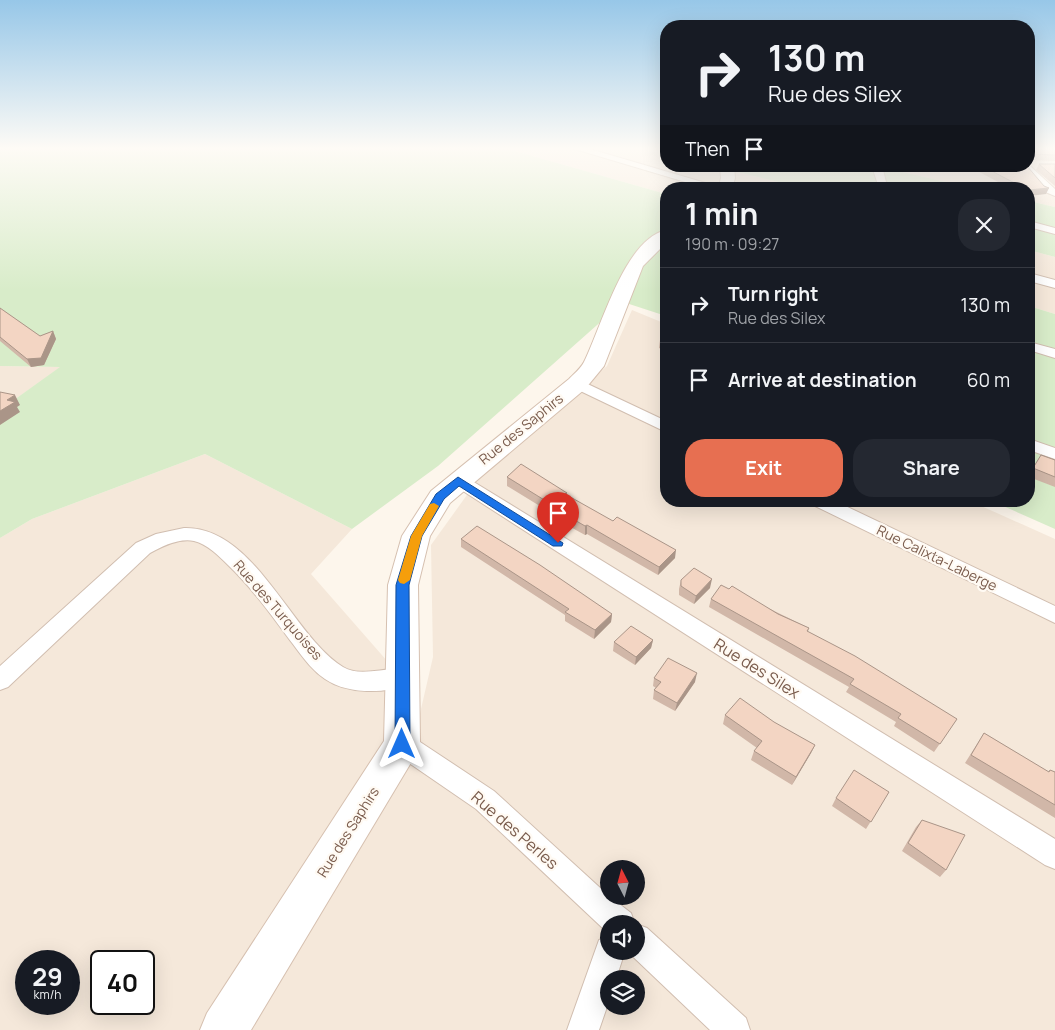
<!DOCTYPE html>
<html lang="en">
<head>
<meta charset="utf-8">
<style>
	body { margin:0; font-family:Manrope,sans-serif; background:#242831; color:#f1f3f6; height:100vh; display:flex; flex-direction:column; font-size:19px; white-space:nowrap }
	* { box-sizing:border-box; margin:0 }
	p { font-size:16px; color:#9ea1a6 }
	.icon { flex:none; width:28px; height:28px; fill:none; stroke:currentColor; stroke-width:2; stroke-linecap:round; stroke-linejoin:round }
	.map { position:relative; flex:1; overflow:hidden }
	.panel { position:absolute; left:660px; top:182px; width:375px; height:325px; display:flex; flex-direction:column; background:#171b24; border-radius:20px; box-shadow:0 5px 20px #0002 }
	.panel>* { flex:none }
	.guide { position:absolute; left:660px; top:20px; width:375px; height:152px; border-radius:20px; box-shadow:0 5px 20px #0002; background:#171b24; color:#f1f3f6; overflow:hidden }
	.needle { width:32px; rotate:354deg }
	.fabs { position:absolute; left:600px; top:860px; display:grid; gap:10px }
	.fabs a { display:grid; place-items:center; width:45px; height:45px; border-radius:50%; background:#171b24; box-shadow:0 5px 20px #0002; font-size:25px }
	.speed { position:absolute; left:15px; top:950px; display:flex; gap:10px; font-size:25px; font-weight:700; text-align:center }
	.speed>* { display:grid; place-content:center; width:65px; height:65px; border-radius:50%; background:#171b24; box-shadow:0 5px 20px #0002; line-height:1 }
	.speed small { font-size:12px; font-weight:400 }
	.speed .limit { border:2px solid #111; border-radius:8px; background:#fff; color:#111 }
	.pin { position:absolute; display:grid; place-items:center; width:42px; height:42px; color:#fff; margin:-51px -21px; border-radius:50% 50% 50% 0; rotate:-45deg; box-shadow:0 0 5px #0007 }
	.pin .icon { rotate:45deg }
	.me { position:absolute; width:55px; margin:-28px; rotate:0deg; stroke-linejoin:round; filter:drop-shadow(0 0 4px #0008) }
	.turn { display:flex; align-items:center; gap:18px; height:105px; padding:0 25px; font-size:22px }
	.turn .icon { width:65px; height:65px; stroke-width:2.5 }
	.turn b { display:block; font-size:35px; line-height:42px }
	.then { display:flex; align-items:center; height:48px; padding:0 25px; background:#0003; gap:10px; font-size:19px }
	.round { display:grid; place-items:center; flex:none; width:52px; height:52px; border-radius:20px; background:#242831 }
	.overview { display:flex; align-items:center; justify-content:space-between; height:85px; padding:0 25px }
	h1 { font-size:30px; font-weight:700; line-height:38px }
	.primary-button { display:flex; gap:10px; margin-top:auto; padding:10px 25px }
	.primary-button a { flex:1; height:58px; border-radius:20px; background:#e76f51; color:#fff; font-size:20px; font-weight:700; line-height:58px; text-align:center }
	.primary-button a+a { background:#242831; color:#f1f3f6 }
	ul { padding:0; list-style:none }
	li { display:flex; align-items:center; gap:15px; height:75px; padding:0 25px; border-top:1px solid #363941 }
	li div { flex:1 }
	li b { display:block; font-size:19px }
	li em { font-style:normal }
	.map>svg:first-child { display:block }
</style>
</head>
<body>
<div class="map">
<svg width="1055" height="1030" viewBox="0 0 1055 1030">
	<rect width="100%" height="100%" fill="#fdf6ec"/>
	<path fill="#f5e8da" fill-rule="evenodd" d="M501,147H633L666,155V166H713L807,189H666V194Z
		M1029,147H1055V207L1029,201V189H976L877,166H1029Z
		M1029,250L1055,257V314L1029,306Z
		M632,310L666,324V501H970L1055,539V1030H251L418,722L433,657L431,545L477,481L607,366ZM609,869H636V896H609ZM609,924H636V951H609ZM609,979H636V1006H609Z
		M0,366L61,367L0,410Z
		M205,454L352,529L311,574L402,678V744L224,1030H0V538L32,519ZM26,961H69V1004H26ZM101,961H144V1004H101Z"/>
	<path fill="#d8ecc9" d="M0,147H501L666,194V316L623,302L438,466L352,529L205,454L32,519L0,538V410L60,367L0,366Z
		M713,166H877L976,189H807Z
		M1029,201L1055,207V257L1029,250Z
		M1029,306L1055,314V529L992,501H1029Z"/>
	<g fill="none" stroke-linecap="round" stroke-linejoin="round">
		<g stroke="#d1beb0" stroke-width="2">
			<path id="street" d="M568,147H583L726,189H709Z
				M1029,165L1055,189V196L1043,191L1020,166Z
				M872,166H882L886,182L895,189H883L878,185Z
				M1029,221L1055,228V234L1029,227Z
				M1029,273L1055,280V288L1029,281Z
				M1029,342L1055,349V358L1029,350Z
				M577,379L666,421V432L572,387L569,384Z
				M1029,439L1055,448V459L1029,450Z
				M458,474L464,476L1055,839V869L1045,865L452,484L449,480L452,476Z
				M810,501H835L1055,606V623L813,505Z
				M184,528C255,526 291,635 343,667C363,679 389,664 410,671L414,678L410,685C385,693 348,695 325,679C310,669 300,653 289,639C270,613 251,587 228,565C219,556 207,544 194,541C179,538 163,546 150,553L8,687L0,690V666L136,543L156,534Z
				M402,733L411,736L494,791L609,896L631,913L635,924H609V934L476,809L393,752L390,744L393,736Z
				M636,924L647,928L746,1018L750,1030H710L627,951H636Z
				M609,936V951H625L616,979H609V1001L599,1030H567L599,940Z"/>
		</g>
		<g stroke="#d6c0b0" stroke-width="2">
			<path id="secondary" d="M720,166H734L735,178L732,189H718L721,178Z
				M666,230V243L643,266L604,366L585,389L450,503L430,536L418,585L420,744L415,756L251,1030H200L207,1013L384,741L388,585L402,536L431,491L569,379C574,374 581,368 584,362C602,326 624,240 666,230Z"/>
		</g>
		<use href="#street" fill="#fff" fill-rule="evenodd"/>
		<use href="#secondary" fill="#fff" fill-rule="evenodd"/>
	</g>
	<path fill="#d1b7a8" d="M1029,147H1055V161L1029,160V161Z
		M1039,164H1055V186L1036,170Z
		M970,166H1027L1046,194L1029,189H1011L970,167Z
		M0,308L40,336L53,331L56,339L44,365L31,367L0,341Z
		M666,337V351L659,348L660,340Z
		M1041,455L1055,460V487L1029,477V475Z
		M507,477L567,493L566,495L675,558L658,575L587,534L585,535L565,524L566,522L507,486Z
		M461,539L612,614L611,622L594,639L565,621V615L461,547Z
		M681,580L710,588L694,604L679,595V589Z
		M729,589L809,628L808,632L957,719L934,752L894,726L896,722L846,692L849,687L709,607L711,599Z
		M653,640L651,648L635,665L613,651L614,642Z
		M654,678L695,682L675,711L653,699L654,690L656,688L653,686Z
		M725,715L815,745L811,753L792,785L751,760L754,751L757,748L723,724Z
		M984,733L1048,772L1050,770L1055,772V818L965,763Z
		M889,792L866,829L832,806L836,798Z
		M922,820L946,870L940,877L902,851L916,827Z"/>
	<path fill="#aa9588" d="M1049,188L1046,194L1029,196V190Z
		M53,331L56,339L44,365L31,367L27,359Z
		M15,395L20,405L17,407L20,412L0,425V411L7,400Z
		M587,525V534L585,535V526Z
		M676,550L675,558L658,575L659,567Z
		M712,579L710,588L694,604L696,596Z
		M612,614L611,622L594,639L595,630Z
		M653,640L651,648L635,665L636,657Z
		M697,673L695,682L675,711L677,703Z
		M815,745L811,753L792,785L796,777Z"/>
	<path fill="#f3d5c3" stroke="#aa9588" d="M1029,147H1055V155L1032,154L1030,158H1029Z
		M1039,164H1055V178Z
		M982,166H1027L1044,186L1049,188L1029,190V189H1026Z
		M0,308L40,336L53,331L41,358L27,359L0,337Z
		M666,337V343L660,340Z
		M0,392L15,395L7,400L15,402L0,411Z
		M1041,455L1055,460V477L1033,468Z
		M521,464L567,493L565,494L613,521L617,517L676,550L659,567L587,525L585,526L566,515L567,514L507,477Z
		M477,526L540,565L612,614L595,630L565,612L569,609L461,539Z
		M694,568L712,579L696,596L681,586V580Z
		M721,585L729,589L732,586L778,614L809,628L807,631L855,656L957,719L940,744L898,718L901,714L850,684L854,679L711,599Z
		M631,626L653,640L636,657L614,642Z
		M668,658L697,673L677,703L654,690L661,682L654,678Z
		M740,698L774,722L815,745L796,777L754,751L762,741L725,715Z
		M984,733L1049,772L1050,770L1055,772V805L971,755Z
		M854,770L889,792L871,822L836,798Z
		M922,820L965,835L946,870L908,843Z"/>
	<linearGradient id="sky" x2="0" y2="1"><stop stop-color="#97c7e8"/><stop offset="0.51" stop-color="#fefbf6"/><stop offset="1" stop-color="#fefbf6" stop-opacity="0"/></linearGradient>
	<rect width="1055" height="291" fill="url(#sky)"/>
	<path fill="#1a73e8" stroke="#114b97" d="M458,477L563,543L562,546H553L459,486L444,499L422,536L409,585L410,744L408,749L402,751L397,749L395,744L396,585L411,536L436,494Z"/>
	<path fill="#f59e0b" d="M434,503L439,506L422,536L410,580L404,584L400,583L398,580L411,536L430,504Z"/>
	<g text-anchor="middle" stroke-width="4.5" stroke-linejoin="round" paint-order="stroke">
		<g font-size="14" fill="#7a5c4d" stroke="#fffaf3">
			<text transform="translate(521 429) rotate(-39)" y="5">Rue des Saphirs</text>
			<text transform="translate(937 558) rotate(26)" y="5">Rue Calixta-Laberge</text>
			<text transform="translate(278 610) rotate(49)" y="5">Rue des Turquoises</text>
			<text transform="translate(348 832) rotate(-58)" y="5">Rue des Saphirs</text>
		</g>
		<g font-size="16" fill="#7a5c4d" stroke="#fffaf3">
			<text transform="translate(757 668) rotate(32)" y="6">Rue des Silex</text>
			<text transform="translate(515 830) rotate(41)" y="6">Rue des Perles</text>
		</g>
	</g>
</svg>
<div class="fabs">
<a><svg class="needle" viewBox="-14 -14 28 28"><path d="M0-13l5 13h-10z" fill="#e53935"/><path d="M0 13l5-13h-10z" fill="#9ea1a6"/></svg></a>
<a><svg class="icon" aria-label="sound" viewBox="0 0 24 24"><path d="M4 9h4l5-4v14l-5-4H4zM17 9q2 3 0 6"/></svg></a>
<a><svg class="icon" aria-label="layers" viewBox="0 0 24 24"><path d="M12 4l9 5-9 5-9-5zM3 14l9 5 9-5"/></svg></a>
</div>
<div class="speed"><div>29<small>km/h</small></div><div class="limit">40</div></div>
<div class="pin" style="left:558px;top:543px;background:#d93025"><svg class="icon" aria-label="arrive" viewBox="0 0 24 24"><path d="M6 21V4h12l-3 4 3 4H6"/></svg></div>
<svg class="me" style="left:402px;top:744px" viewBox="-20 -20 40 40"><path d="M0-17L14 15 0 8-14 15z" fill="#1a73e8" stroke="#fff" stroke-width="4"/></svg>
<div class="guide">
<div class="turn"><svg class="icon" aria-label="right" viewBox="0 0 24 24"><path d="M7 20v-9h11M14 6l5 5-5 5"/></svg><div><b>130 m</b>Rue des Silex</div></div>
<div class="then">Then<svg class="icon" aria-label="arrive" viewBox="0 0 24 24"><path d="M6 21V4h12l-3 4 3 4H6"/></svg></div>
</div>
<section class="panel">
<div class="overview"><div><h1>1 min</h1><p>190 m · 09:27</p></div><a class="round"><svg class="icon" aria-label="close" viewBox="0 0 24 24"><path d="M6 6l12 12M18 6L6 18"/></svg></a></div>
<ul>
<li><svg class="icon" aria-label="right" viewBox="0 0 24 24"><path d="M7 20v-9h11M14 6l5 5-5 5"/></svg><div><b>Turn right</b><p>Rue des Silex</p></div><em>130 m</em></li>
<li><svg class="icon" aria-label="arrive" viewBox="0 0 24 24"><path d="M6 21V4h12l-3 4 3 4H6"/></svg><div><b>Arrive at destination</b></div><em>60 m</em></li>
</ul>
<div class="primary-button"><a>Exit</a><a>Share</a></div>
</section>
</div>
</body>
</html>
